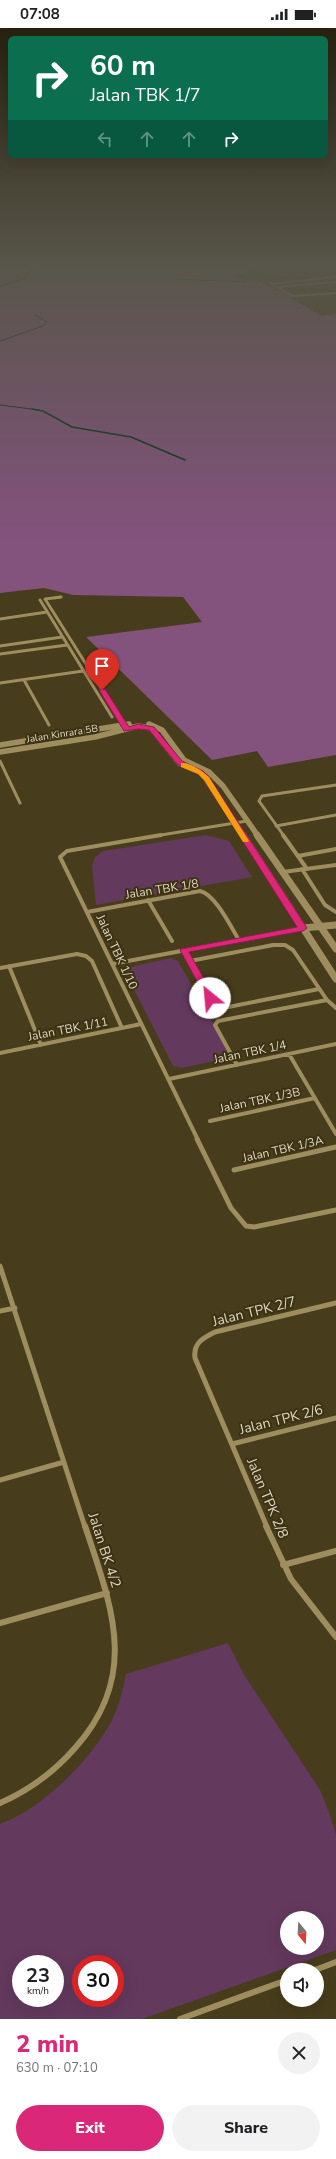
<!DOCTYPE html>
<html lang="en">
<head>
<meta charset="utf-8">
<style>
	body { margin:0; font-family:"Nunito Sans",sans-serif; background:#f2f2f2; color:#202124; height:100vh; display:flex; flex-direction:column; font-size:15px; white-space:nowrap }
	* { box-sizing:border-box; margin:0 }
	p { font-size:13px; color:#757577 }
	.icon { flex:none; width:22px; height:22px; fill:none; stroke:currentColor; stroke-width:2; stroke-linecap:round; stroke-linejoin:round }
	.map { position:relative; height:1991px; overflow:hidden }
	.details { display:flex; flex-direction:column; background:#fff; flex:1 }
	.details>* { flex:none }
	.banner { position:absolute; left:8px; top:8px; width:320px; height:122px; border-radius:6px; box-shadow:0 4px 16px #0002; background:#0b6e4f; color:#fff; overflow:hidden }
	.needle { width:26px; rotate:162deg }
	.fabs { position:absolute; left:280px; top:1883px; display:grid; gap:8px }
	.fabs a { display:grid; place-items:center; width:44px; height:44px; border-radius:50%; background:#fff; box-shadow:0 4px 16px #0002; font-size:20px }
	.speed { position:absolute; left:12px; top:1927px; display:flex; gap:8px; font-size:20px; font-weight:700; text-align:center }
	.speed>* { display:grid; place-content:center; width:52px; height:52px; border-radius:50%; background:#fff; box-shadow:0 4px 16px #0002; line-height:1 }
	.speed small { font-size:10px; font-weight:400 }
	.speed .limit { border:6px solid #d22; background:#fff; color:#111 }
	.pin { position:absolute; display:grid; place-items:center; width:34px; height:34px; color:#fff; margin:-41px -17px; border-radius:50% 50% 50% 0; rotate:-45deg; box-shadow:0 0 4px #0007 }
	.pin .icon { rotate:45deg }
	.me { position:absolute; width:44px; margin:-22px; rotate:332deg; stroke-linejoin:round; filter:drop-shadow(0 0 3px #0008) }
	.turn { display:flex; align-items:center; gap:14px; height:84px; padding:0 16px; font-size:18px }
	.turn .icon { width:52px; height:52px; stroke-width:2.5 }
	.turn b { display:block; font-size:28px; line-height:34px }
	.lanes { display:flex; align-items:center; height:38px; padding:0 16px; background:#0003; justify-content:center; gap:20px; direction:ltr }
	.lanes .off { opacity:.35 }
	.round { display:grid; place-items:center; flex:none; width:42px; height:42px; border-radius:21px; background:#f2f2f2 }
	.overview { display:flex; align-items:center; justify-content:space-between; height:68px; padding:0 16px }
	h1 { font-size:24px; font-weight:800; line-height:30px; color:#db2777 }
	.cta { display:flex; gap:8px; margin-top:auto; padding:8px 16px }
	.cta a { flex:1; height:46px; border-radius:24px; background:#db2777; color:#fff; font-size:16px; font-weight:800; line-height:46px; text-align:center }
	.cta a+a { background:#f2f2f2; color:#202124 }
	.status { display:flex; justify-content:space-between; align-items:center; height:28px; padding:0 20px; background:#fff; direction:ltr }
	.status svg { height:11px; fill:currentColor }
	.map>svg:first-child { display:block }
</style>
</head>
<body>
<div class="status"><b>07:08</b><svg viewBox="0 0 49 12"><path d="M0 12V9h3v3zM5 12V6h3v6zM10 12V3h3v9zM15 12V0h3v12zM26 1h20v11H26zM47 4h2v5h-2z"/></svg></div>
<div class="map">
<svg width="336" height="1991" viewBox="0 0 336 1991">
	<rect width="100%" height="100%" fill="#473c1b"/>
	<path fill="#63395e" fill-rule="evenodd" d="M206,807L229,813L252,849L96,877L92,838L95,829L103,823Z
		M171,930L178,933L232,1029L182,1040L173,1038L125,944L130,939Z
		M228,1615L243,1645L320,1762L329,1784L336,1806V1922L142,1991H0V1796C42,1781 91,1732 112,1692C119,1678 123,1661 126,1646ZM287,1890H317V1920H287ZM21,1936H55V1970H21ZM81,1936H115V1970H81Z"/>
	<path fill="#83527d" d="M0,235H246L245,243L248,245L232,248L245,253L255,252L294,269L290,270L322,288L336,286V727L268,739L257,723L212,732L86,609L202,594L183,569L73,567L44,560L0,565Z"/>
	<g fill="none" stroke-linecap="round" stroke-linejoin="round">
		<path stroke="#033215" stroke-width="1" d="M175,251L246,254
			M264,251L336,245
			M0,258L25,251L28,244L39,241L48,235
			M0,313L43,298L47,294L35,287
			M0,377L39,382"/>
		<path stroke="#033215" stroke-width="1.5" d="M32,381L43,383L72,399L131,409L185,432"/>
		<path stroke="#9e8d5e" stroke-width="2" d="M270,255L293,268L336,265
			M274,258L272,256L336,249
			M277,259L336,254"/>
		<path stroke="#9e8d5e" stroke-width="2.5" d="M55,570L61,569"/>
		<path stroke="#9e8d5e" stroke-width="3" d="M61,569L45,571L125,698
			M40,572L112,689
			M0,591L47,584
			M0,618L62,609
			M0,626L67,617
			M24,652L49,697
			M0,655L83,643
			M0,733L20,775
			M276,798L336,787
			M155,808L247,793
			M284,808L259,773L262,768L336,757"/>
		<path stroke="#9e8d5e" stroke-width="4" d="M161,807L67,823L60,829L198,1112
			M283,807L307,841
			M298,828L336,821
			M302,841L325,877L336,884
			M283,844L336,837
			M148,872L172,913
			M87,884L200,863C215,866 231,899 239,912
			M184,922L190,933
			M112,936L303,900
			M9,938L41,1017
			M0,940L77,926L86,928L92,933L122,1000
			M216,981L190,933L273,917H285L293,922L327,972
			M208,983L319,961
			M0,1025L141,996
			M289,1026L336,1106
			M237,1037L215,997L218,993L327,972L336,980
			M169,1051L336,1016
			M210,1093L315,1070"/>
		<path stroke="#9e8d5e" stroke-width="5" d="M197,1111L231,1180L246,1198L254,1199L336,1182
			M234,1142L336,1119
			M0,1238L85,1499
			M0,1283L15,1280
			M232,1416L336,1390
			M0,1452L64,1434
			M267,1499L195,1330C193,1315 203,1310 215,1304L336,1275"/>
		<path stroke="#9e8d5e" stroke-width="6" d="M266,1498L291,1551L336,1609
			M283,1537L336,1523
			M0,1595L107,1565
			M0,1775C30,1762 54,1744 75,1720C140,1647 112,1580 85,1498
			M315,1942L336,1934
			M180,1991L287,1952"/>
		<path stroke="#9e8d5e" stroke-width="5.5" d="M149,696L162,702L184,732L209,744L223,758L258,808
			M0,717L129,696
			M0,724L95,709L138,698L151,700L179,735L200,744L206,751L243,808"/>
		<path stroke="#9e8d5e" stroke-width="7" d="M243,807L336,951
			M257,807L336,921
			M303,900L336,897"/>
	</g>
	<linearGradient id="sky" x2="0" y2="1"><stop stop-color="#27210f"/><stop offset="0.46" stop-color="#58564a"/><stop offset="1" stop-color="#58564a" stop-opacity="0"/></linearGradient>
	<rect width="336" height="514" fill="url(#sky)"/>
	<path fill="#db2777" stroke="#8e194d" d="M100,661H105L129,699L138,696L154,699L182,733L203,743L209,749L307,900L303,903L189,924L215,970L213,972H210L206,970L180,922L181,921L297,899L204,752L198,746L177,736L149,702L138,701L124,703L99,662Z"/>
	<path fill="#f59e0b" d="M181,735C191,734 202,743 209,749L249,813L248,814H243L204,752L198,746L181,739Z"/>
	<g text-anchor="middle" stroke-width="4" stroke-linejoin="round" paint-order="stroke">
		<g font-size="10" fill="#ded8c5" stroke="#3d3211">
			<text transform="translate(62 705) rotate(-9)" y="4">Jalan Kinrara 5B</text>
		</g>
		<g font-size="12" fill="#ded8c5" stroke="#3d3211">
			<text transform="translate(162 861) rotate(-9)" y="4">Jalan TBK 1/8</text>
			<text transform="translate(117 924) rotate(65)" y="4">Jalan TBK 1/10</text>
			<text transform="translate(68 1001) rotate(-11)" y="4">Jalan TBK 1/11</text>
			<text transform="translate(250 1024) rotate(-12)" y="4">Jalan TBK 1/4</text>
			<text transform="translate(260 1072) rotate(-12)" y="4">Jalan TBK 1/3B</text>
			<text transform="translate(283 1121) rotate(-13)" y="4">Jalan TBK 1/3A</text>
		</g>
		<g font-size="14" fill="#ded8c5" stroke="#3d3211">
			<text transform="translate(254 1283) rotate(-14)" y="5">Jalan TPK 2/7</text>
			<text transform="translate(281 1391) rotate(-14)" y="5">Jalan TPK 2/6</text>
			<text transform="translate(268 1470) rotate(67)" y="5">Jalan TPK 2/8</text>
			<text transform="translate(105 1522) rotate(72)" y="5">Jalan BK 4/2</text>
		</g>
	</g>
</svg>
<div class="fabs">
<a><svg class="needle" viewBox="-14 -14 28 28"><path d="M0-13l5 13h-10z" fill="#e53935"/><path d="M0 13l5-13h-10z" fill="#757577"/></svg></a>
<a><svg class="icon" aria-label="sound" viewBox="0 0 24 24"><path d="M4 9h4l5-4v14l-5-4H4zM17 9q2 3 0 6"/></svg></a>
</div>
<div class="speed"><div>23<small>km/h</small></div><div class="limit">30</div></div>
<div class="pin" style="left:102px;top:662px;background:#d93025"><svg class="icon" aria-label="arrive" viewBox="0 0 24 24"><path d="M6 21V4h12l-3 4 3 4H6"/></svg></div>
<svg class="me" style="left:210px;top:970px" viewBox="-20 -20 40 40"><circle r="19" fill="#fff"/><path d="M0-13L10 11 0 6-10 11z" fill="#db2777"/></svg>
<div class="banner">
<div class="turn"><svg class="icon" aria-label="right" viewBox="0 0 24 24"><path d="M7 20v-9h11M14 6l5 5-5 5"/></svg><div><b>60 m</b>Jalan TBK 1/7</div></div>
<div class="lanes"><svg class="icon off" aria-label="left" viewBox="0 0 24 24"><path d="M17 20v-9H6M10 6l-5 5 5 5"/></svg><svg class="icon off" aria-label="ahead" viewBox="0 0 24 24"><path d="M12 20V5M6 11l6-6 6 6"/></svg><svg class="icon off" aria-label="ahead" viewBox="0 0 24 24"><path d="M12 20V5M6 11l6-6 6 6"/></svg><svg class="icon" aria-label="right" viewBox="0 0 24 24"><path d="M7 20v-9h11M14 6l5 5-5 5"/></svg></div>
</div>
</div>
<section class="details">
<div class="overview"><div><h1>2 min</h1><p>630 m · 07:10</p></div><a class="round"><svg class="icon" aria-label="close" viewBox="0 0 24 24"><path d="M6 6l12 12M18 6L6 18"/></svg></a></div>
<div class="cta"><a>Exit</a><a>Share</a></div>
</section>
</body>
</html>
